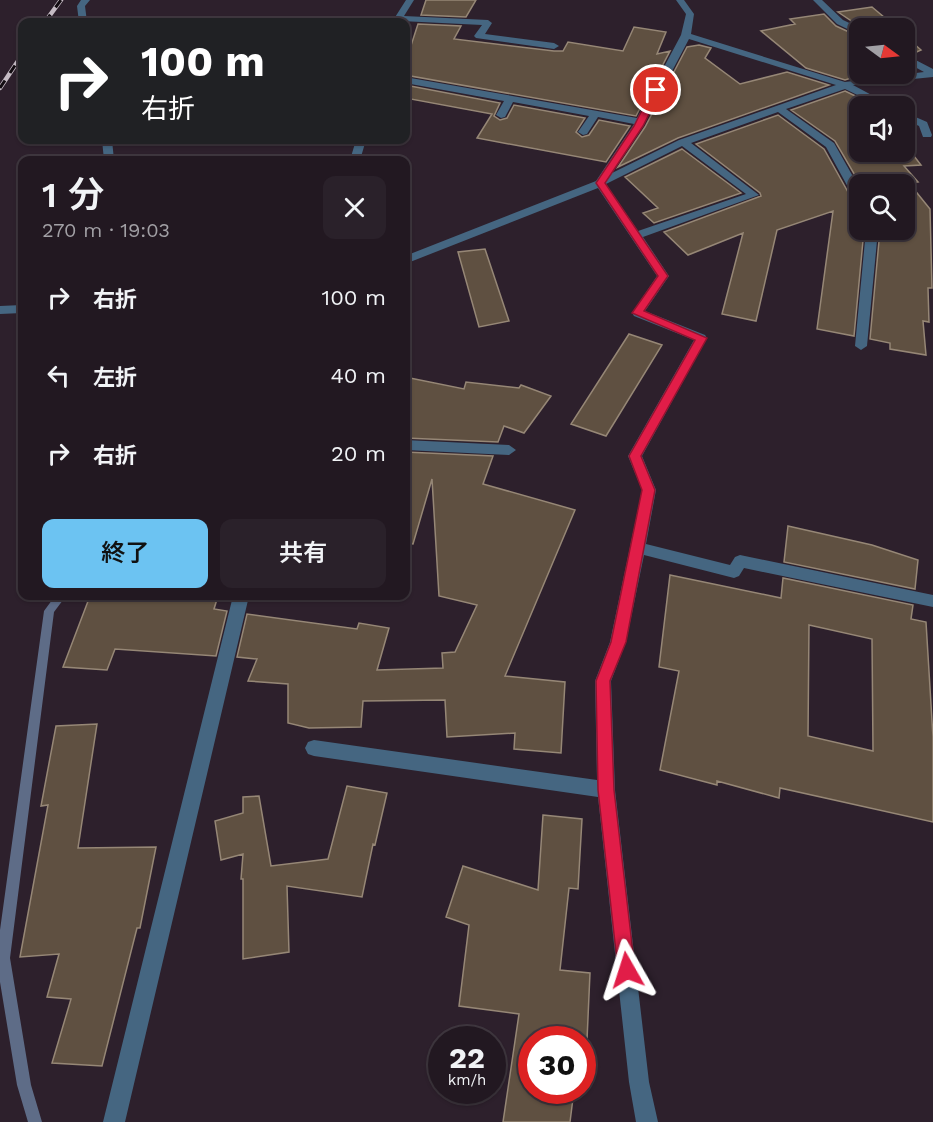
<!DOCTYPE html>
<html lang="ja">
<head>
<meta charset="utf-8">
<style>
	body { margin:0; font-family:"Work Sans","Noto Sans JP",sans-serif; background:#2a212a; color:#f1f3f6; height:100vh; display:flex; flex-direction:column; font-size:22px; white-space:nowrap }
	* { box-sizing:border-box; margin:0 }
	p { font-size:20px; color:#a2a0a5 }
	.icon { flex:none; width:33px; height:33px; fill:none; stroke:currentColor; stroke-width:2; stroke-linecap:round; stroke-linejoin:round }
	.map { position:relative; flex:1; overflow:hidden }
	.side { position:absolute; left:18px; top:156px; width:392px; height:444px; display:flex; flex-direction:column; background:#221821; border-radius:12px; box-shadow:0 2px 4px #0004,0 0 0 2px #3f373f }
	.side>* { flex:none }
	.top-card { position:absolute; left:18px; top:18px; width:392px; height:126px; border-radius:12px; box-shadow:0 2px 4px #0004,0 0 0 2px #3f373f; background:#202124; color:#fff; overflow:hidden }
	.needle { width:39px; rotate:105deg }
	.fabs { position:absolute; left:849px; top:18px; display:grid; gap:12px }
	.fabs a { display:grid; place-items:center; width:66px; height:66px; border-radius:12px; background:#221821; box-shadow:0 2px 4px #0004,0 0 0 2px #3f373f; font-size:30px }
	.speed { position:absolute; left:428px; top:1026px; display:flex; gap:12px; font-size:30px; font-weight:700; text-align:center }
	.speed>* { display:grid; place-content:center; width:78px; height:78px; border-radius:50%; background:#221821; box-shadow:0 2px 4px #0004,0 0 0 2px #3f373f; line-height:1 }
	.speed small { font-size:15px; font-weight:400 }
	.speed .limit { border:9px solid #d22; background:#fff; color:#111 }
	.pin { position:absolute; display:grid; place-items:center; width:51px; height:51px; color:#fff; margin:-26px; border:3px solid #fff; border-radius:50%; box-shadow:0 2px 6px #0007 }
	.me { position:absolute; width:66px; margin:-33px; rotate:354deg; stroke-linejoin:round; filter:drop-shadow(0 0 4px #0008) }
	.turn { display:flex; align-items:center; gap:21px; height:126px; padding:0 24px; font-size:27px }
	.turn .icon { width:78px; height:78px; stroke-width:2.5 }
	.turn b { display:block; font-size:42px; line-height:51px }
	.round { display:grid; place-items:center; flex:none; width:63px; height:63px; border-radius:12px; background:#2a212a }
	.summary { display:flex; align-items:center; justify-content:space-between; height:102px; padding:0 24px }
	h1 { font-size:36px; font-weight:600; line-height:45px }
	.button { display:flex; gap:12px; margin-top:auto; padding:12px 24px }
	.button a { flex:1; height:69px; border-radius:12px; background:#6cc3f2; color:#111; font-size:24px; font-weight:600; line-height:69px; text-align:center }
	.button a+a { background:#2a212a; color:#f1f3f6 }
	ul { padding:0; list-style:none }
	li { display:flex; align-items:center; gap:18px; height:78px; padding:0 24px }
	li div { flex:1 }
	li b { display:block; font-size:22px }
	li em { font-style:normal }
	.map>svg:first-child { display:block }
</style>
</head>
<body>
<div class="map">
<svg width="933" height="1122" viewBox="0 0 933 1122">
	<rect width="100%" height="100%" fill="#2d202c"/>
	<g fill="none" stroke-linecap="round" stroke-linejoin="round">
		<path fill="#5e6c87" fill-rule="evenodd" d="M55,596H66L54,612L10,958L31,1085L42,1122H28L17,1085L0,982V930L44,611Z"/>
	</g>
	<path fill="#5f5041" stroke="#968776" stroke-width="1.5" fill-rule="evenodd" d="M426,0H476L466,17L421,15Z
		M872,7L897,28H862L838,12Z
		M824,14L836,26L860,37V74H864L845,80L806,68L761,31L795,24L790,19Z
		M418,24L461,26L454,39L554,51H563L568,42L623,51L634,27L666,32L657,54L670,51L636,116L405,75V64Z
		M904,35L921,50L910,55L904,52Z
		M699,45L711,48L705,58L740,84L787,72L829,85L678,138L618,167L645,127L687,47Z
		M405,85L500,103L494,116L500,120L507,118L514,105L585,118L576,132L582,137L589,135L599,120L630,126L606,162L477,138L492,114L405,98Z
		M845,91L876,106H860V152H904V143L921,165L904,166L918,182L909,183L930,209L932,288H928L929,322L923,321L926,355L890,349V343L870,339L880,230H904V184H860L835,141L791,110Z
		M778,115L824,149L853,201L860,205V230H864L854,336L817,329L833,211L777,230L756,321L722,314L743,233L688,255L664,232L761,196L760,193L696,144Z
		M682,149L741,193L654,223L643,213L658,208L625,177Z
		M485,249L509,321L479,327L458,252Z
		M629,334L662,345L606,436L571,424Z
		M405,377L464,389L466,382L519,388L521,385L551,396L524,433L504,426L498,442L405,438Z
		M405,452L493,456L483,484L575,510L505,676L565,682L561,753L514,749L515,733L447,737L445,700L363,701L361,727L309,728L288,723V684L248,681L257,659L237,657L247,614L357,629L359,623L389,628L377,670L443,668L442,653L455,652L477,605L439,596L432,479L413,544L405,543Z
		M788,526L872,545L918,560L915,589L784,562Z
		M670,575L781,598L783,578L913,605L911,619L926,622L933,737V822L780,788L779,798L717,781V785L660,770L679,671L659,667ZM809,625L872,639L873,751L808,736Z
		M90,596H218L214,609L227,611L216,656L115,649L107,670L63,667Z
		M97,724L78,848L156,847L140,928H137L102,1066L52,1063L71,999L47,997L59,954L20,957L48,805L41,806L56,726Z
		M347,786L387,793L375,845L373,844L362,897L287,886L289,952L243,959V879H241L243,854L221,860L215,821L243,813V797L259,796L271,866L328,859Z
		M543,815L582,819L578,889L569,888L560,970L590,973L587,1040H531V1090H574L570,1122H503L519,1014L459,1006L469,925L446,917L463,866L538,890Z"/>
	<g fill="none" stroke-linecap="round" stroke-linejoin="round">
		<path fill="#456681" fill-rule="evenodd" d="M81,0H90L85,6L87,22H79L77,6Z
			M406,0H414L404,16L488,20L492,23L485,34L554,43L559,46L554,49L476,38L474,36L482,25L401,21L392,22Z
			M676,0H684L694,14L691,34L845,82L924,72L904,61V54L933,69V77L853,85L892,106H880L845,89L786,109L834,143L860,189V203L855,200L826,147L778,112L691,143L759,195L643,237L669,276L645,311L705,335L707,338L642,456L656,490L646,544L730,565L735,557L740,555L933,595V607L744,568L739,576L734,578L644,555L626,642L611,681L615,790L649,1082L658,1122H636L629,1082L598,797L314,756L308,754L305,748L308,742L314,740L597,780L595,681L610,642L642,490L628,456L694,340L634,316L632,313L657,276L598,188L405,264V256L596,181L634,124L598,117L587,134L583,135L578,132L589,116L513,102L505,117L501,118L496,115L504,101L405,83V77L637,118L681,35L686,14ZM689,39L836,85L679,140L612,173L643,126ZM682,146L746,194L638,231L606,184Z
			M813,0H822L843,20L860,28V35L837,24Z
			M904,112L927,122L932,135L931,137H923L919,126L904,119Z
			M102,140H112L114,160H104Z
			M356,140H366L360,160H350Z
			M866,230H878L867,346L861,350L855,346Z
			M22,305V313L0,314V306Z
			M405,440L509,445L516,450L509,455L405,450Z
			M233,596H249L125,1122H103Z"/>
		<g stroke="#c5bbc4" stroke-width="4.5">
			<path id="rail" d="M45,22L61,0
				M0,88L22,55"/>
		</g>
		<use href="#rail" stroke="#120c11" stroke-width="3" stroke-dasharray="9" stroke-linecap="butt"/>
	</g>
	<path fill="#e11d48" stroke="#92132f" stroke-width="1.5" d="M653,88L661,90L643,126L605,183L668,276L644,311L707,338L641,456L655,490L626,642L610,681L614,790L635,970L633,976L627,979L620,976L618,970L598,790L596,681L611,642L642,490L629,456L695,340L632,313L658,276L596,183L634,126Z"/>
</svg>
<div class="fabs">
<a><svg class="needle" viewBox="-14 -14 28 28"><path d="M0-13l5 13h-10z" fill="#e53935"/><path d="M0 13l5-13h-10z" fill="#a2a0a5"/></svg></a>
<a><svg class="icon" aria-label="sound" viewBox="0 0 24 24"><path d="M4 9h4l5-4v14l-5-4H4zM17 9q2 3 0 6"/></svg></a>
<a><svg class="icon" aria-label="search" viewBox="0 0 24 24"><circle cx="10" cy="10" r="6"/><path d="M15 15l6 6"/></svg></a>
</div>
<div class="speed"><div>22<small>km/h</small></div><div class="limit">30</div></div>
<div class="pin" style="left:656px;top:90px;background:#d93025"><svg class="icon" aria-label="arrive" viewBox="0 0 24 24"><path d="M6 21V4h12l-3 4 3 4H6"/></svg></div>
<svg class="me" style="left:627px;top:970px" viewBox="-20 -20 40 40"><path d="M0-17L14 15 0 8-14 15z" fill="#e11d48" stroke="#fff" stroke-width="4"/></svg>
<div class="top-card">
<div class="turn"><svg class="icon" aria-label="right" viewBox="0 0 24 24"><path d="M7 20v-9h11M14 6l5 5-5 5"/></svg><div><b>100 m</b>右折</div></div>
</div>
<section class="side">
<div class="summary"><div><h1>1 分</h1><p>270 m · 19:03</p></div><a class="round"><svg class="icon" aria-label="close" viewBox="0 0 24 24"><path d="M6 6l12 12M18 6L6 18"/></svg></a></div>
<ul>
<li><svg class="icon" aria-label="right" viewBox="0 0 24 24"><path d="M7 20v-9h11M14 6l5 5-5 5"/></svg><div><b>右折</b></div><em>100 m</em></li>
<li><svg class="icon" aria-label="left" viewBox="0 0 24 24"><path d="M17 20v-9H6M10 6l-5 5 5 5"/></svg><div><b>左折</b></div><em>40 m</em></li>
<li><svg class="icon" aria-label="right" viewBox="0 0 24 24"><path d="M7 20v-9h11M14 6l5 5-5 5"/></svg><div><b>右折</b></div><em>20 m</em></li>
</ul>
<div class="button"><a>終了</a><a>共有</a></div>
</section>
</div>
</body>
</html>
